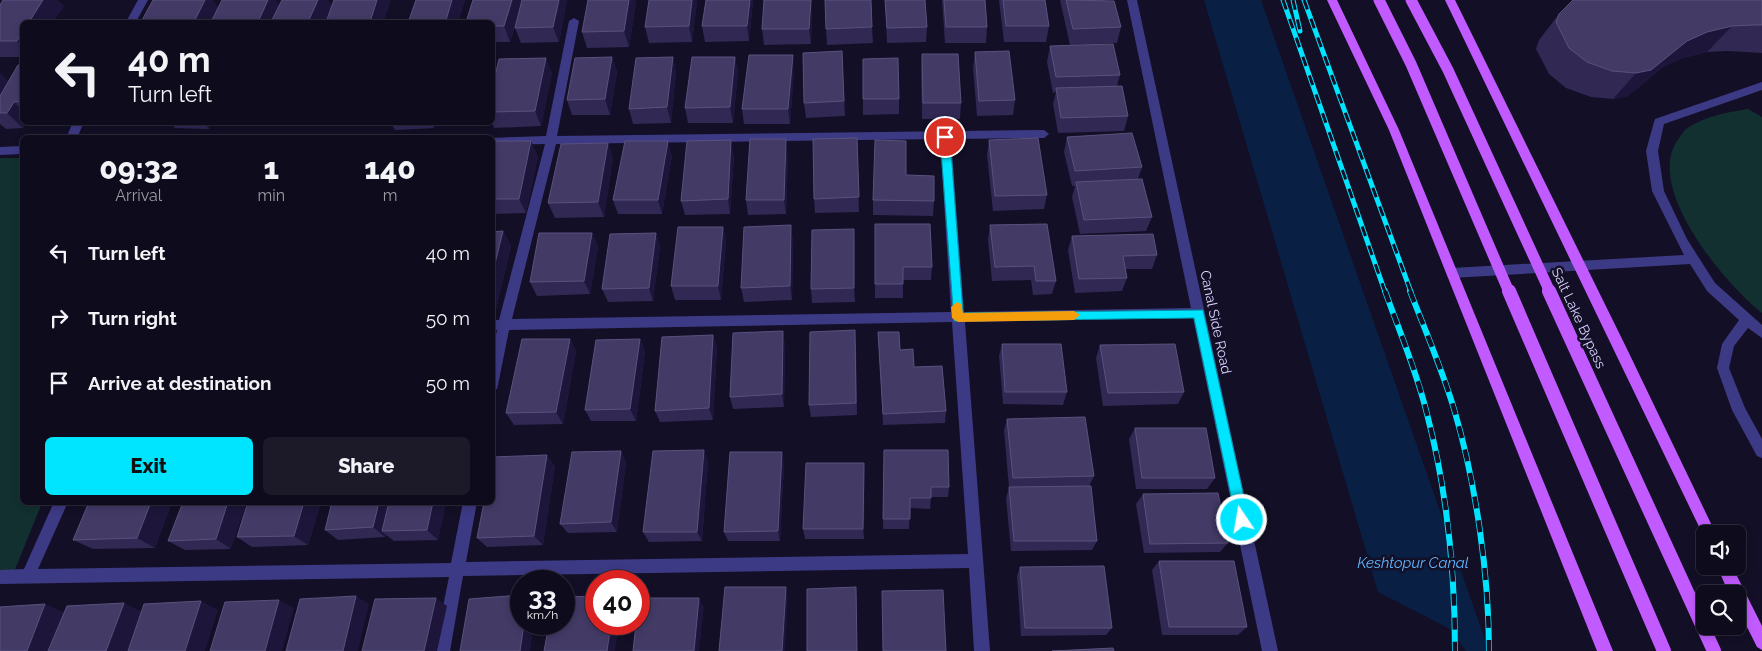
<!DOCTYPE html>
<html lang="en">
<head>
<meta charset="utf-8">
<style>
	body { margin:0; font-family:Raleway,sans-serif; background:#1c1929; color:#f1f3f6; height:100vh; display:flex; flex-direction:column; font-size:19px; white-space:nowrap }
	* { box-sizing:border-box; margin:0 }
	p { font-size:16px; color:#9b9ba3 }
	.icon { flex:none; width:28px; height:28px; fill:none; stroke:currentColor; stroke-width:2; stroke-linecap:round; stroke-linejoin:round }
	.map { position:relative; flex:1; overflow:hidden }
	.sheet { position:absolute; left:20px; top:135px; width:475px; height:370px; display:flex; flex-direction:column; background:#0e0b1c; border-radius:8px; box-shadow:0 2px 8px #0003,0 0 0 1px #2e2b3b }
	.sheet>* { flex:none }
	.top-card { position:absolute; left:20px; top:20px; width:475px; height:105px; border-radius:8px; box-shadow:0 2px 8px #0003,0 0 0 1px #2e2b3b; background:#0e0b1c; color:#f1f3f6; overflow:hidden }
	.buttons { position:absolute; left:1696px; top:525px; display:grid; gap:10px }
	.buttons a { display:grid; place-items:center; width:50px; height:50px; border-radius:8px; background:#0e0b1c; box-shadow:0 2px 8px #0003,0 0 0 1px #2e2b3b; font-size:25px }
	.speed { position:absolute; left:510px; top:570px; display:flex; gap:10px; font-size:25px; font-weight:700; text-align:center }
	.speed>* { display:grid; place-content:center; width:65px; height:65px; border-radius:50%; background:#0e0b1c; box-shadow:0 2px 8px #0003,0 0 0 1px #2e2b3b; line-height:1 }
	.speed small { font-size:12px; font-weight:400 }
	.speed .limit { border:8px solid #d22; background:#fff; color:#111 }
	.pin { position:absolute; display:grid; place-items:center; width:42px; height:42px; color:#fff; margin:-21px; border:2px solid #fff; border-radius:50%; box-shadow:0 1px 5px #0007 }
	.me { position:absolute; width:55px; margin:-28px; rotate:348deg; stroke-linejoin:round; filter:drop-shadow(0 0 4px #0008) }
	.turn { display:flex; align-items:center; gap:18px; height:105px; padding:0 25px; font-size:22px }
	.turn .icon { width:65px; height:65px; stroke-width:2.5 }
	.turn b { display:block; font-size:35px; line-height:42px }
	.eta { display:flex; justify-content:space-evenly; align-items:center; height:85px; text-align:center }
	.eta b { font-size:30px; font-weight:800; line-height:35px }
	.primary-button { display:flex; gap:10px; margin-top:auto; padding:10px 25px }
	.primary-button a { flex:1; height:58px; border-radius:8px; background:#00e5ff; color:#111; font-size:20px; font-weight:800; line-height:58px; text-align:center }
	.primary-button a+a { background:#1c1929; color:#f1f3f6 }
	ul { padding:0; list-style:none }
	li { display:flex; align-items:center; gap:15px; height:65px; padding:0 25px }
	li div { flex:1 }
	li b { display:block; font-size:19px }
	li em { font-style:normal }
	.map>svg:first-child { display:block }
</style>
</head>
<body>
<div class="map">
<svg width="1762" height="651" viewBox="0 0 1762 651">
	<rect width="100%" height="100%" fill="#130f26"/>
	<path fill="#12302f" d="M1748,109L1762,117V313C1725,284 1642,186 1679,138C1682,134 1685,129 1689,127C1706,116 1729,112 1748,109Z
		M0,158H22V502L42,503L14,572H0Z"/>
	<path fill="#0a1f44" d="M1204,0H1261L1489,651H1466L1450,629L1378,592Z"/>
	<g fill="none" stroke-linecap="round" stroke-linejoin="round">
		<path fill="#3d3a85" fill-rule="evenodd" d="M138,0H148L136,22H126Z
			M1127,0H1137L1278,651H1262L1193,318L965,322L990,651H974L969,568L463,576L450,651H434L449,577L0,584V570L24,569L54,502H68L38,569L451,563L463,502H477L466,562L968,554L952,322L509,330L498,385L497,389L492,391V351L497,330H492V320H499L545,144L492,145V138H490L546,136L569,21L574,18L579,21L557,136L1044,130L1049,134L1044,138L951,139L964,312L1191,308ZM940,139L951,312L512,319L556,144Z
			M1762,82V90L1664,124L1658,151L1664,191L1687,239L1715,283L1762,325V338L1748,328L1734,346L1729,368L1745,408L1762,439V458L1757,456L1732,410L1717,368L1722,344L1739,320L1707,291L1690,264L1452,278L1448,277L1446,273L1448,269L1452,268L1684,255L1652,191L1646,151L1654,122L1655,119Z
			M73,122H84L77,138H66Z
			M22,146V154L0,155V147Z"/>
		<path fill="#c25bff" fill-rule="evenodd" d="M1327,0H1337L1399,130L1613,651H1597L1389,130Z
			M1445,0H1455L1627,349L1716,534H1705V539Z
			M1717,566H1732L1762,626V650L1757,647L1738,609V594H1729Z"/>
		<g stroke="#00e5ff" stroke-width="5">
			<path id="rail-far1" d="M1283,0L1385,292
				M1293,0L1300,31
				M1304,0L1411,292"/>
		</g>
		<g stroke="#00e5ff" stroke-width="6">
			<path id="rail" d="M1385,291C1399,330 1416,370 1426,410C1447,489 1455,569 1455,651
				M1410,291C1425,330 1442,369 1454,409C1476,483 1489,575 1489,651"/>
		</g>
		<use href="#rail-far1" stroke="#130f26" stroke-width="3" stroke-dasharray="10" stroke-linecap="butt"/>
		<use href="#rail" stroke="#130f26" stroke-width="4.5" stroke-dasharray="12" stroke-linecap="butt"/>
		<path stroke="#c25bff" stroke-width="11" d="M1379,0L1411,64L1509,292
			M1411,0L1448,70L1550,292"/>
		<path stroke="#c25bff" stroke-width="14" d="M1509,291L1664,651
			M1549,291L1714,651"/>
	</g>
	<path fill="#312854" d="M416,0H465L458,22H410L409,20Z
		M473,0H567L559,42L521,43L515,28L519,13L510,42H492V22H466Z
		M588,0H635L636,2L629,47L587,48L582,32Z
		M706,0H753L749,41L705,42L702,26Z
		M764,0H812L811,44L764,45L762,29Z
		M885,0H925L927,27L926,42L887,43Z
		M942,0H985L987,27L986,43H945Z
		M999,0H1045L1049,26L1046,42H1004Z
		M1060,0H1104L1121,27L1117,43L1070,45Z
		M1762,0V53L1728,51L1707,52L1683,58L1663,67L1628,96L1613,99L1591,97L1566,88L1549,74L1536,49L1539,40L1559,14Z
		M697,1L692,42L649,43L645,27Z
		M0,5L64,6L53,22H22V57H0Z
		M872,27L873,43L827,45L826,29Z
		M1050,46L1120,75L1117,86L1128,116L1124,131L1058,133L1053,104L1056,92L1053,93L1047,62Z
		M842,51L845,116L806,118L804,103Z
		M975,52L1015,100L1013,115L977,116L973,68Z
		M922,54L961,103L960,119H922L921,70Z
		M612,57L617,72L610,115H572L567,100Z
		M673,57L676,72L671,123L633,124L629,109Z
		M735,57L738,73L733,123H688L685,108Z
		M863,59L899,99V114L863,115Z
		M492,61L497,70L552,73L541,126L494,128L492,122Z
		M22,65V122H26L23,128L6,129L0,124V73L8,82Z
		M794,71L790,124H744L742,109Z
		M170,122H212L209,129L175,128Z
		M228,122H269L268,125L231,126Z
		M281,122H317L316,125H283Z
		M338,122H382V125L340,126Z
		M390,122H436L434,128L395,130Z
		M443,122H467L443,123Z
		M1067,137L1142,167L1138,179L1152,217L1146,231L1080,234L1072,197L1075,186H1072L1064,152Z
		M857,138L859,212L815,213L814,199Z
		M989,140L1047,195L1044,209L993,211L987,155Z
		M608,143L613,158L604,217L555,218L548,203Z
		M492,148L538,156L526,213L492,214Z
		M788,154L786,214L748,215L746,200Z
		M734,155L730,214L685,215L681,201Z
		M672,156L662,214H618L613,200Z
		M906,175L934,201L933,216L873,215V200Z
		M875,224L932,267L931,280H903V298H875Z
		M990,225L1056,281L1052,294L1033,295L1031,280L992,281L988,240Z
		M723,227L726,241L721,300H675L671,286Z
		M854,229L855,302L812,303L811,289Z
		M503,231L511,246L496,309H492V232Z
		M592,233L598,247L590,294L537,296L530,282Z
		M656,233L660,247L653,301L608,302L602,289Z
		M1072,236L1157,255L1152,269H1126L1127,278L1122,291L1075,293L1068,250Z
		M793,239L792,300L744,302L741,288Z
		M878,332L900,350L914,367L946,411L945,423L883,425Z
		M713,335L717,348L713,420L660,422L655,411Z
		M570,339L576,351L563,424L514,425L506,413Z
		M640,339L645,352L636,421H591L585,410Z
		M856,343L857,415L811,417L809,405Z
		M785,344L784,407L733,409L730,397Z
		M1002,344L1067,392L1063,405L1003,404L999,356Z
		M1100,345L1184,392L1178,404L1103,406L1096,358Z
		M1007,419L1094,476L1089,486L1097,541L1092,550L1011,551L1006,498L1009,488L1004,430Z
		M1135,428L1215,478L1207,489H1136L1129,439Z
		M884,450L949,487L948,497H931L930,509L910,508L909,529H883Z
		M621,451L626,462L617,532L568,533L560,524Z
		M708,461L702,541L649,542L643,532Z
		M784,463L780,541H728L724,532Z
		M864,463V539H805L803,529Z
		M555,466L543,545L487,547L477,538Z
		M1143,494L1228,543L1220,552L1144,553L1136,504Z
		M89,502H172L155,548L93,549L73,540Z
		M183,502L231,549L185,550L168,541Z
		M248,502H321L308,545L252,547L237,537Z
		M446,502L438,540L394,541L386,535L385,537L338,540L325,530Z
		M1159,561L1247,627L1238,635H1162L1152,570Z
		M1020,567L1112,628L1106,635L1021,636L1017,576Z"/>
	<path fill="#1d163a" d="M43,0H58L64,6L53,22H29Z
		M205,0H213L219,9L213,22H194Z
		M268,0H276L282,8L275,22H258Z
		M318,0H328L332,6L325,22H308Z
		M377,0H391L384,22H370Z
		M452,0H465L458,22H447L446,20Z
		M512,0H522L510,42L504,26Z
		M559,0H567L559,42L553,27Z
		M629,0H635L636,2L629,47L624,31Z
		M692,0H697V1L692,42L689,26Z
		M750,0H753L749,41L747,26Z
		M811,0H812L811,44L809,29Z
		M1732,26L1707,52L1683,58L1663,67L1628,96L1613,99L1636,73L1687,41L1707,32Z
		M22,32V47L17,41Z
		M793,55L794,71L790,124L788,109Z
		M612,57L617,72L610,115L605,99Z
		M673,57L676,72L671,123L667,107Z
		M735,57L738,73L733,123L730,107Z
		M546,58L552,73L541,126L535,111Z
		M492,61L499,74L492,101Z
		M0,73L13,86L0,106Z
		M14,102L22,110V122H26L23,128L7,113Z
		M204,122H212L209,129Z
		M431,122H436L434,128Z
		M786,139L788,154L786,214L784,200Z
		M731,140L734,155L730,214L728,199Z
		M531,141L538,156L526,213L519,199Z
		M668,141L672,156L662,214L658,200Z
		M608,143L613,158L604,217L598,202Z
		M791,225L793,239L792,300L790,286Z
		M723,227L726,241L721,300L718,286Z
		M854,229L855,243V302L854,288Z
		M503,231L511,246L496,309L492,302V276Z
		M592,233L598,247L590,294L584,281Z
		M656,233L660,247L653,301L649,288Z
		M783,331L785,344L784,407L782,394Z
		M713,335L717,348L713,420L709,408Z
		M570,339L576,351L563,424L556,412Z
		M640,339L645,352L636,421L630,409Z
		M704,450L708,461L702,541L697,532Z
		M621,451L626,462L617,532L611,522Z
		M782,452L784,463L780,541L778,531Z
		M547,455L555,466L543,545L534,536Z
		M864,463L865,474L864,539L863,529Z
		M151,502H172L155,548L137,538Z
		M228,502H247L231,549L216,539Z
		M304,502H321L308,545L294,536Z
		M379,502H393L382,531L386,535L385,537L373,527Z
		M433,502H446L438,540L427,530Z
		M786,587L788,596L785,651H782Z
		M356,596L369,604L358,651H343Z
		M436,598L447,606L437,651H424Z
		M699,598L704,607L699,651H694Z
		M279,600L294,608L282,651H265Z
		M201,601L218,610L205,651H185Z
		M124,603L143,612L129,651H106Z
		M45,604L66,613L51,651H27Z
		M524,624H534L530,651H520Z
		M611,624H619L615,651H607Z"/>
	<path fill="#433a66" stroke="#5a527e" d="M3,0H43L29,22H22V32L17,41H0V5Z
		M153,0H205L194,22H141Z
		M222,0H268L258,22H211Z
		M282,0H318L308,22H271Z
		M334,0H377L370,22H326Z
		M416,0H452L446,20H409Z
		M473,0H512L504,26H492V22H466Z
		M522,0H559L553,27L515,28Z
		M588,0H629L624,31L582,32Z
		M649,0H692L689,26L645,27Z
		M706,0H750L747,26H702Z
		M764,0H811L809,29H762Z
		M825,0H871L872,27L826,29Z
		M885,0H925L927,27L887,28Z
		M944,0H985L987,27H946Z
		M1003,0H1045L1049,26H1006Z
		M1066,0L1114,1L1121,27L1073,29Z
		M1573,0H1762V25H1753L1732,26L1707,32L1687,41L1651,70L1636,73L1612,71L1587,62L1569,48L1556,22L1559,14Z
		M1113,44L1120,75L1056,77L1050,46Z
		M842,51L844,101L804,103L803,53Z
		M1009,51L1015,100L979,101L975,52Z
		M922,54H958L961,103H923Z
		M749,55H793L788,109H742Z
		M612,57L605,99L567,100L575,58Z
		M673,57L667,107L629,109L636,58Z
		M692,57H735L730,107L685,108Z
		M546,58L535,111L492,112V89L499,59Z
		M898,58L899,99H863V59Z
		M18,65H22V101L14,102L7,113H0V96Z
		M1122,86L1128,116L1061,118L1056,88Z
		M1132,133L1142,167L1075,171L1067,137Z
		M857,138L859,197L814,199L813,139Z
		M1038,138L1047,195L995,196L989,140Z
		M750,139H786L784,200H746Z
		M731,140L728,199L681,201L687,141Z
		M875,140L906,141V175L934,176V201L873,200Z
		M494,141H531L519,199H492V148Z
		M625,141H668L658,200H613Z
		M608,143L598,202L548,203L561,144Z
		M1142,179L1152,217L1084,220L1076,182Z
		M875,224H930L932,267H903V284H875Z
		M1047,224L1056,281H1036L1034,266L995,267L990,225Z
		M791,225L790,286L741,288L744,227Z
		M678,227H723L718,286H671Z
		M854,229V288L811,289L812,230Z
		M503,231L492,276V232Z
		M539,233H592L584,281L530,282Z
		M656,233L649,288L602,289L610,234Z
		M1153,234L1157,255L1123,256L1127,278L1079,279L1072,236Z
		M855,330L856,403L809,405L810,332Z
		M783,331L782,394L730,397L733,333Z
		M878,332H899L900,350L913,349L914,367L942,366L946,411L883,414Z
		M713,335L709,408L655,411L662,337Z
		M522,339H570L556,412L506,413Z
		M640,339L630,409L585,410L596,340Z
		M1002,344H1061L1067,392H1005Z
		M1175,344L1184,392L1108,393L1100,345Z
		M1085,417L1094,476L1013,478L1007,419Z
		M1135,428H1206L1215,478H1142Z
		M704,450L697,532H643L653,451Z
		M884,450H948L949,487H931V498H910V519H883Z
		M621,451L611,522L560,524L572,452Z
		M730,452H782L778,531L724,532Z
		M547,455L534,536L477,538L484,502H492V457Z
		M806,463H864L863,529H803Z
		M1091,486L1097,541H1014L1009,487Z
		M1218,493L1228,543L1150,544L1143,494Z
		M89,502H151L137,538L73,540Z
		M183,502H228L216,539L168,541Z
		M248,502H304L294,536L237,537Z
		M332,502H379L373,527L325,530Z
		M389,502H433L427,530L382,531Z
		M1159,561H1234L1247,627H1169Z
		M1104,566L1112,628H1025L1020,567Z
		M725,587H786L782,651H719Z
		M856,587L857,651H807V589Z
		M943,590L946,651H883L882,591Z
		M521,595V624H524L520,651H460L469,599Z
		M356,596L343,651H286L300,599Z
		M564,596L596,597V624H611L607,651H544L549,624H564Z
		M436,598L424,651H362L375,599Z
		M640,598H699L694,651H633L636,624H639V605Z
		M279,600L265,651H210L225,602Z
		M201,601L185,651H128L144,604Z
		M124,603L106,651H48L67,606Z
		M45,604L27,651H0V607Z
		M1113,648L1114,651H1052Z"/>
	<path fill="#00e5ff" stroke="#0095a6" d="M945,133L950,137L963,313L1203,310L1249,520L1247,524L1242,526L1238,524L1236,520L1194,318L954,321L940,137Z"/>
	<path fill="#f59e0b" d="M957,302L961,304L963,313L1074,311L1080,315L1074,320L958,322L952,318L951,307Z"/>
	<g text-anchor="middle" stroke-width="5" stroke-linejoin="round" paint-order="stroke">
		<g font-size="14" fill="#d9d4ff" stroke="#130f26">
			<text transform="translate(1579 318) rotate(65)" y="5">Salt Lake Bypass</text>
			<text transform="translate(1216 322) rotate(78)" y="5">Canal Side Road</text>
		</g>
		<g font-size="15" font-style="italic" fill="#62b6ff" stroke="#130f26">
			<text x="1413" y="568">Keshtopur Canal</text>
		</g>
	</g>
</svg>
<div class="buttons">
<a><svg class="icon" aria-label="sound" viewBox="0 0 24 24"><path d="M4 9h4l5-4v14l-5-4H4zM17 9q2 3 0 6"/></svg></a>
<a><svg class="icon" aria-label="search" viewBox="0 0 24 24"><circle cx="10" cy="10" r="6"/><path d="M15 15l6 6"/></svg></a>
</div>
<div class="speed"><div>33<small>km/h</small></div><div class="limit">40</div></div>
<div class="pin" style="left:945px;top:137px;background:#d93025"><svg class="icon" aria-label="arrive" viewBox="0 0 24 24"><path d="M6 21V4h12l-3 4 3 4H6"/></svg></div>
<svg class="me" style="left:1242px;top:520px" viewBox="-20 -20 40 40"><circle r="17" fill="#00e5ff" stroke="#fff" stroke-width="3"/><path d="M0-11L8 9 0 5-8 9z" fill="#fff"/></svg>
<div class="top-card">
<div class="turn"><svg class="icon" aria-label="left" viewBox="0 0 24 24"><path d="M17 20v-9H6M10 6l-5 5 5 5"/></svg><div><b>40 m</b>Turn left</div></div>
</div>
<section class="sheet">
<div class="eta">
<div><b>09:32</b><p>Arrival</p></div>
<div><b>1</b><p>min</p></div>
<div><b>140</b><p>m</p></div>
</div>
<ul>
<li><svg class="icon" aria-label="left" viewBox="0 0 24 24"><path d="M17 20v-9H6M10 6l-5 5 5 5"/></svg><div><b>Turn left</b></div><em>40 m</em></li>
<li><svg class="icon" aria-label="right" viewBox="0 0 24 24"><path d="M7 20v-9h11M14 6l5 5-5 5"/></svg><div><b>Turn right</b></div><em>50 m</em></li>
<li><svg class="icon" aria-label="arrive" viewBox="0 0 24 24"><path d="M6 21V4h12l-3 4 3 4H6"/></svg><div><b>Arrive at destination</b></div><em>50 m</em></li>
</ul>
<div class="primary-button"><a>Exit</a><a>Share</a></div>
</section>
</div>
</body>
</html>
